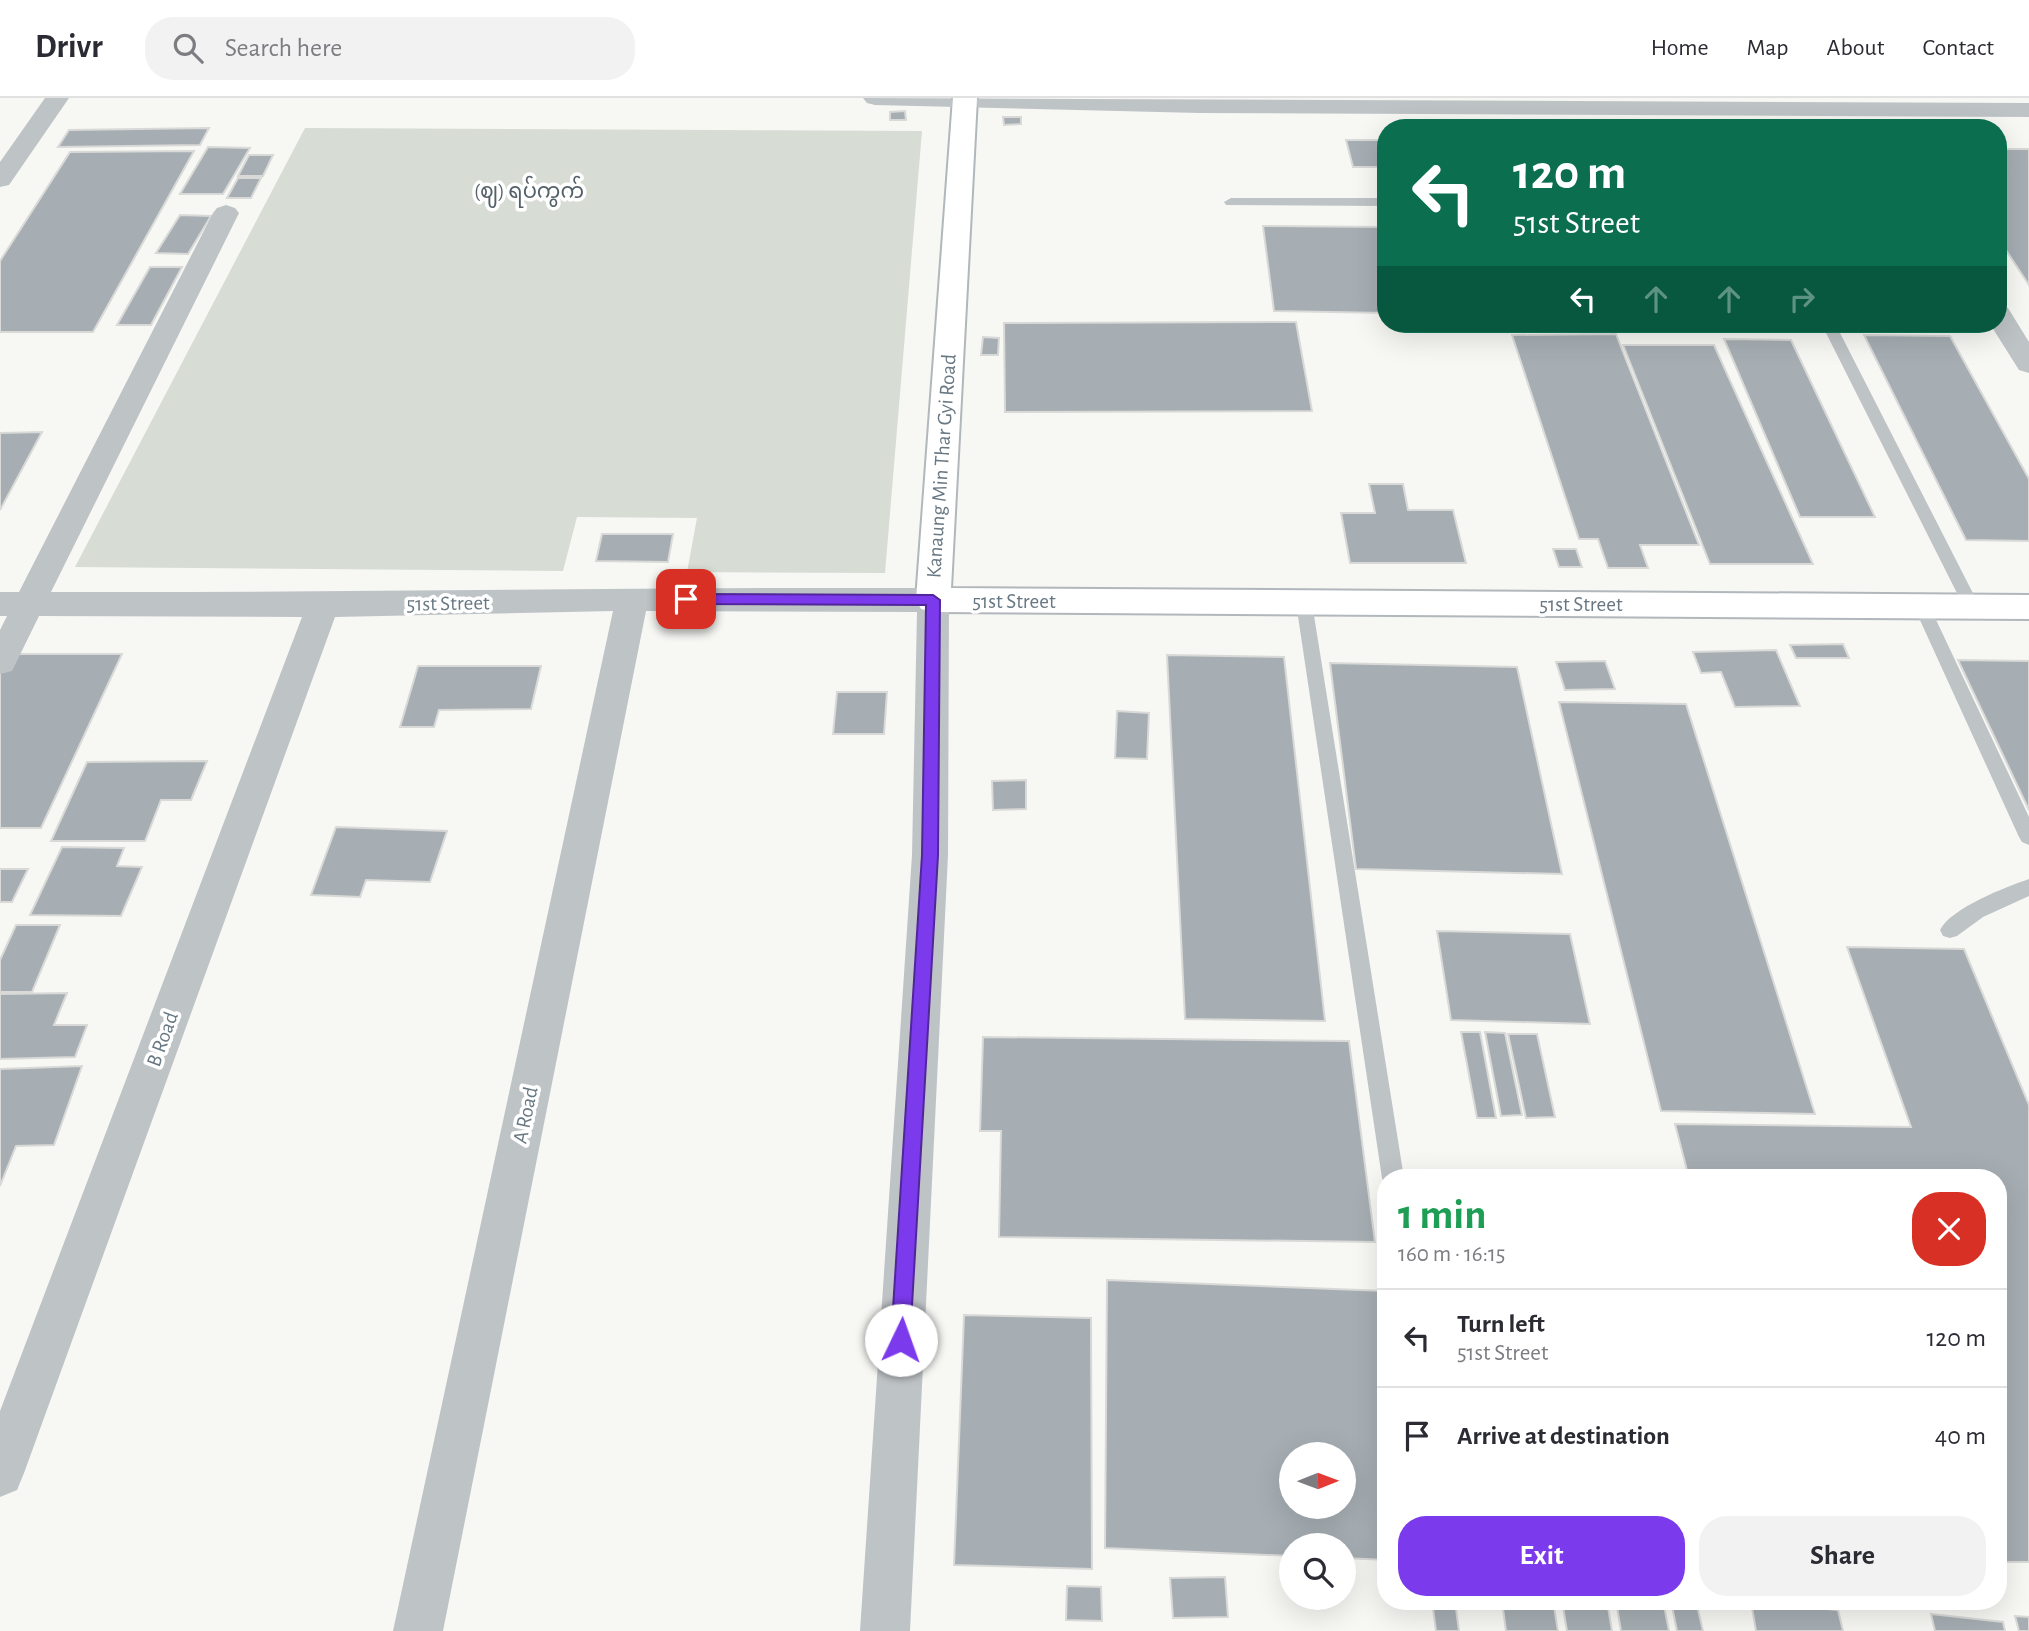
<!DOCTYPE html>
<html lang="en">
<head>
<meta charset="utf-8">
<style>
	body { margin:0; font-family:"Alegreya Sans","Noto Sans Myanmar",sans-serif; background:#f2f2f3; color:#2b2b33; height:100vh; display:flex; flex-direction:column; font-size:26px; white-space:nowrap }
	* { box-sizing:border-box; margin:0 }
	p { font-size:23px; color:#7c7c81 }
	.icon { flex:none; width:38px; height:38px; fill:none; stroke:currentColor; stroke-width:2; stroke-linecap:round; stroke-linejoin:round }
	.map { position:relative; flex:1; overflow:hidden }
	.sheet { position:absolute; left:1377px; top:1071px; width:630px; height:441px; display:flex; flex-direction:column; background:#fff; border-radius:28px; box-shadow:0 7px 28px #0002 }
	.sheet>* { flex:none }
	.top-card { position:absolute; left:1377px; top:21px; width:630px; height:214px; border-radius:28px; box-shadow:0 7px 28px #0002; background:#0b6e4f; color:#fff; overflow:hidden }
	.needle { width:46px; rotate:89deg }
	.buttons { position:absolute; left:1279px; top:1344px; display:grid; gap:14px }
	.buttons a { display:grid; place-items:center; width:77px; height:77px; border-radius:50%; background:#fff; box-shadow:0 7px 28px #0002; font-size:35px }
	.pin { position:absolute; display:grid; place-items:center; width:60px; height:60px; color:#fff; margin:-30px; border-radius:14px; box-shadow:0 4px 10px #0006 }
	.me { position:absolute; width:77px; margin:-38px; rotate:3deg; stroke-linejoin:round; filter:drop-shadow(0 0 5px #0008) }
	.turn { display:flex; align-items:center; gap:24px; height:147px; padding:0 21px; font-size:32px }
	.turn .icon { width:91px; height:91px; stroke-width:2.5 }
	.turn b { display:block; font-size:49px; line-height:60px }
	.lanes { display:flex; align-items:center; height:66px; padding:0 21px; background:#0003; justify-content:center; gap:35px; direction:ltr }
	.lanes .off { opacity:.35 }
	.round { display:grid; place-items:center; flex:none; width:74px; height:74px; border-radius:28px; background:#f2f2f3 }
	.head { display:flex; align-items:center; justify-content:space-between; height:119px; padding:0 21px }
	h1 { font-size:42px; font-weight:700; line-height:52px; color:#1e9e55 }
	.cta { display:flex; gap:14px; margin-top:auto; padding:14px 21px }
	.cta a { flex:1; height:80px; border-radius:28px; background:#7c3aed; color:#fff; font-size:28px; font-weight:700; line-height:80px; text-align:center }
	.cta a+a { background:#f2f2f3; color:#2b2b33 }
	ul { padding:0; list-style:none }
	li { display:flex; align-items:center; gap:21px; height:98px; padding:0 21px; border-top:2px solid #e1e1e2 }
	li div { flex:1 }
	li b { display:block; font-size:26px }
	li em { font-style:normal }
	header { display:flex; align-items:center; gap:42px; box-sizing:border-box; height:98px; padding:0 35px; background:#fff; border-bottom:2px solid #e1e1e2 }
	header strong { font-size:33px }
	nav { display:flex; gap:38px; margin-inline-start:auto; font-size:24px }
	.search { width:490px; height:63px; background:#f2f2f3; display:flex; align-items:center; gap:18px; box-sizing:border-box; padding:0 24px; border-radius:28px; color:#7c7c81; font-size:26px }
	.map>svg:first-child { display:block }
</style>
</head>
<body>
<header>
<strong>Drivr</strong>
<div class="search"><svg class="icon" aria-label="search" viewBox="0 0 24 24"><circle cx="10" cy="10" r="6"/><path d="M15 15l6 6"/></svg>Search here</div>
<nav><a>Home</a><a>Map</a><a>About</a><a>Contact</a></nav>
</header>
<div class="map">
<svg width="2029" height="1533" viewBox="0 0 2029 1533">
	<rect width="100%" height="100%" fill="#f7f7f4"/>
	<path fill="#d7dcd4" d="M305,30L922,33L885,475L687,474L697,420L577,419L563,473L75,469Z"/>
	<path fill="#a6aeb3" stroke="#d9d9d7" stroke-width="2" fill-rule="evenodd" d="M905,13L906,22H890V14Z
		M1003,19H1021V26L1004,27Z
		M209,30L200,47L58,49L69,32Z
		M1346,42H1386V69H1353Z
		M208,49L250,50L223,96H180Z
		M1998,51H2029V187L1998,140Z
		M194,53L93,234H0V163L70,54Z
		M249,57H273L263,78H238Z
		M238,80H261L251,100H227Z
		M180,117L211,118L188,156L156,155Z
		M1263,128L1386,129V215L1274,213Z
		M150,169H182L151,227H117Z
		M1296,224L1312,313L1005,314L1004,225Z
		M1616,236L1699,447H1640L1648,470H1608L1598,441H1579L1512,237Z
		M1864,237L1950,238L2029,381V443L1966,442Z
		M983,239L999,240L998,257H981Z
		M1724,241L1791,242L1875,419H1800Z
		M1623,247H1714L1813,466H1710Z
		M42,334L0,412V335Z
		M1369,386H1403L1408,412H1453L1466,465H1350L1341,415H1375Z
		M602,436H673L668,464L596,463Z
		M1553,451H1576L1582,469H1559Z
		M1843,546L1849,560H1796L1790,547Z
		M1776,552L1800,608L1735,609L1721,574L1701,575L1693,554Z
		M8,556H122L41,730H0V571Z
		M1167,557L1284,559L1325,923L1185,921Z
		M1958,562L2029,563V712Z
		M1605,563L1615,591L1565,592L1556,564Z
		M1330,565L1517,569L1562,776L1356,771Z
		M418,568H541L531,611L439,612L434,629H400Z
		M837,594H887L884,636H833Z
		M1559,604L1686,606L1815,1016L1661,1013Z
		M1117,613L1149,615L1147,661L1115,660Z
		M207,663L191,702H161L145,743H51L87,664Z
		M1026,682V711L993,712L992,683Z
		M336,729L447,733L430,784L366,782L360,799L311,797Z
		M62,749L124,750L117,768L142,769L121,818L30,817Z
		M0,771H28L12,804H0Z
		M16,827H60L32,894H0V862Z
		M1437,833L1570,836L1590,926L1451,922Z
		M1847,849L1964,851L2029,1007V1464H1998V1080H1689L1675,1026L1911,1029Z
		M67,895L54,927H87L75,959L0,961V896Z
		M1461,934H1480L1496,1020H1477Z
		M1485,934L1505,935L1522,1017L1501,1018Z
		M1508,936H1537L1555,1019L1526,1020Z
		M983,939L1349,943L1375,1144L999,1139L1001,1033H980Z
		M82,968L54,1047L16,1048L0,1088V971Z
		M1107,1182L1386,1193V1462L1344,1460V1447H1292V1458L1105,1450ZM1292,1356H1344V1409H1292Z
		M964,1217L1091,1220L1092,1471L954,1467Z
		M1225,1479L1228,1519L1173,1520L1170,1480Z
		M1067,1488L1101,1489L1102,1523L1066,1522Z
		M1432,1503H1455L1459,1533H1436Z
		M1502,1503H1553L1558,1533H1506Z
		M1562,1503H1607L1612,1533H1567Z
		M1616,1503H1663L1669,1533H1621Z
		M1671,1503H1696L1703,1533H1677Z
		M1751,1504L1838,1512L1843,1533H1756Z
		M1931,1516L2003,1524L2005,1533H1935Z
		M2015,1518L2029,1519V1533H2019Z"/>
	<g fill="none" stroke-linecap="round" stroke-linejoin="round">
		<g stroke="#b1b7bb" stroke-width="4">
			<path id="secondary" d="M953,0H977L951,490L2029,497V521L933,514L921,511L916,502Z"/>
		</g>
		<path fill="#bec3c6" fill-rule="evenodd" d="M1231,100H1386V108L1226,107L1224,104Z
			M1825,226H1835L1837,229L1980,509L1978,513L1972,515L1964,509L1823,229Z
			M1304,499L1312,505L1404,1080H1386V1088L1382,1080L1296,505Z
			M1922,503L1930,509L2029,719V747L2022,744L2019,739L1914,509Z
			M2029,781V798L1983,819L1957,838L1950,840L1943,838L1940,832C1951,810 2006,789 2029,781Z"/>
		<path fill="#bec3c6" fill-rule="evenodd" d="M45,0H69L9,87L0,89V64Z
			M863,0L2029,5V19L1200,15L875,7L867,5Z
			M226,107L235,110L239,115L51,494C345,495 639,489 933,490L944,494L949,502L948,757L910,1533H860L912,757L917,514L646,513L443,1533H393L613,513L335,519L24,1375L17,1392L0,1399V1313L302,519L39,518L12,573L0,576V532L7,518H0V494H19L213,115L217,110Z
			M1998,208L2008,210L2029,244V275L2019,272L1990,226H1998Z"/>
		<use href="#secondary" fill="#fff" fill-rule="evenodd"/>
	</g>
	<path fill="#7c3aed" stroke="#51269a" stroke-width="2" d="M686,496L933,497L940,502L938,757L910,1242L908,1249L901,1252L894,1249L891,1242L922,757L926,507L686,506L679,501Z"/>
	<g text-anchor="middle" stroke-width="7" stroke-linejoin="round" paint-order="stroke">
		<g font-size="21" fill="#556169" stroke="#fff">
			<text x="529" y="100">(ဈ) ရပ်ကွက်</text>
		</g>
		<g font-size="21" fill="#687883" stroke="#fff">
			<text transform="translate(941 368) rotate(-86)" y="7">Kanaung Min Thar Gyi Road</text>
			<text x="1014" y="510">51st Street</text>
			<text transform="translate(448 505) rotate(-1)" y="7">51st Street</text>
			<text x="1581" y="513">51st Street</text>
			<text transform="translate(162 941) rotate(-70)" y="7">B Road</text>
			<text transform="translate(525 1017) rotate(-78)" y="7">A Road</text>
		</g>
	</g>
</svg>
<div class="buttons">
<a><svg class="needle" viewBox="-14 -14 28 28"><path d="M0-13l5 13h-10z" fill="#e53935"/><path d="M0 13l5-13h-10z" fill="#7c7c81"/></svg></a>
<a><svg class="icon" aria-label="search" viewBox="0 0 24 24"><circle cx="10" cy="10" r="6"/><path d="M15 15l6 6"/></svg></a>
</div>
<div class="pin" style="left:686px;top:501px;background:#d93025"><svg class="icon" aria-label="arrive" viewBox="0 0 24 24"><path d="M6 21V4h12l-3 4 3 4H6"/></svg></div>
<svg class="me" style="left:901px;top:1242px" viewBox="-20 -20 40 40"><circle r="19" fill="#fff"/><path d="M0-13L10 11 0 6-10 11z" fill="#7c3aed"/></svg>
<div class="top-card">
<div class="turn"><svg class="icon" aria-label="left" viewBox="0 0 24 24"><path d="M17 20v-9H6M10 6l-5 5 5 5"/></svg><div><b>120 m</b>51st Street</div></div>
<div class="lanes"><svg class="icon" aria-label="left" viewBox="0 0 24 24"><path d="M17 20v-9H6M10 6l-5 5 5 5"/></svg><svg class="icon off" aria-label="ahead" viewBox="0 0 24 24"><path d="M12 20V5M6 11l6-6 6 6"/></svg><svg class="icon off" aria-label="ahead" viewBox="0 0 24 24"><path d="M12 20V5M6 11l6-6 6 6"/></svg><svg class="icon off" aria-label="right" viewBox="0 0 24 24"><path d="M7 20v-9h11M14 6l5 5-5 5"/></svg></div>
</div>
<section class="sheet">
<div class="head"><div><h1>1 min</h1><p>160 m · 16:15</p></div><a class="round" style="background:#d93025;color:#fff"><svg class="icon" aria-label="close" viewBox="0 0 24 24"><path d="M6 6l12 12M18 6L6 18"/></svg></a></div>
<ul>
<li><svg class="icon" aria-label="left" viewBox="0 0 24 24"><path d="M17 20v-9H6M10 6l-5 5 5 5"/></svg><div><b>Turn left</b><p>51st Street</p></div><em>120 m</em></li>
<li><svg class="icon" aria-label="arrive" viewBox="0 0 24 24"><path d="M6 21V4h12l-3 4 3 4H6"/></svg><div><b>Arrive at destination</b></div><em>40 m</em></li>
</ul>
<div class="cta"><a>Exit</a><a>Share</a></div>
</section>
</div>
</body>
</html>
